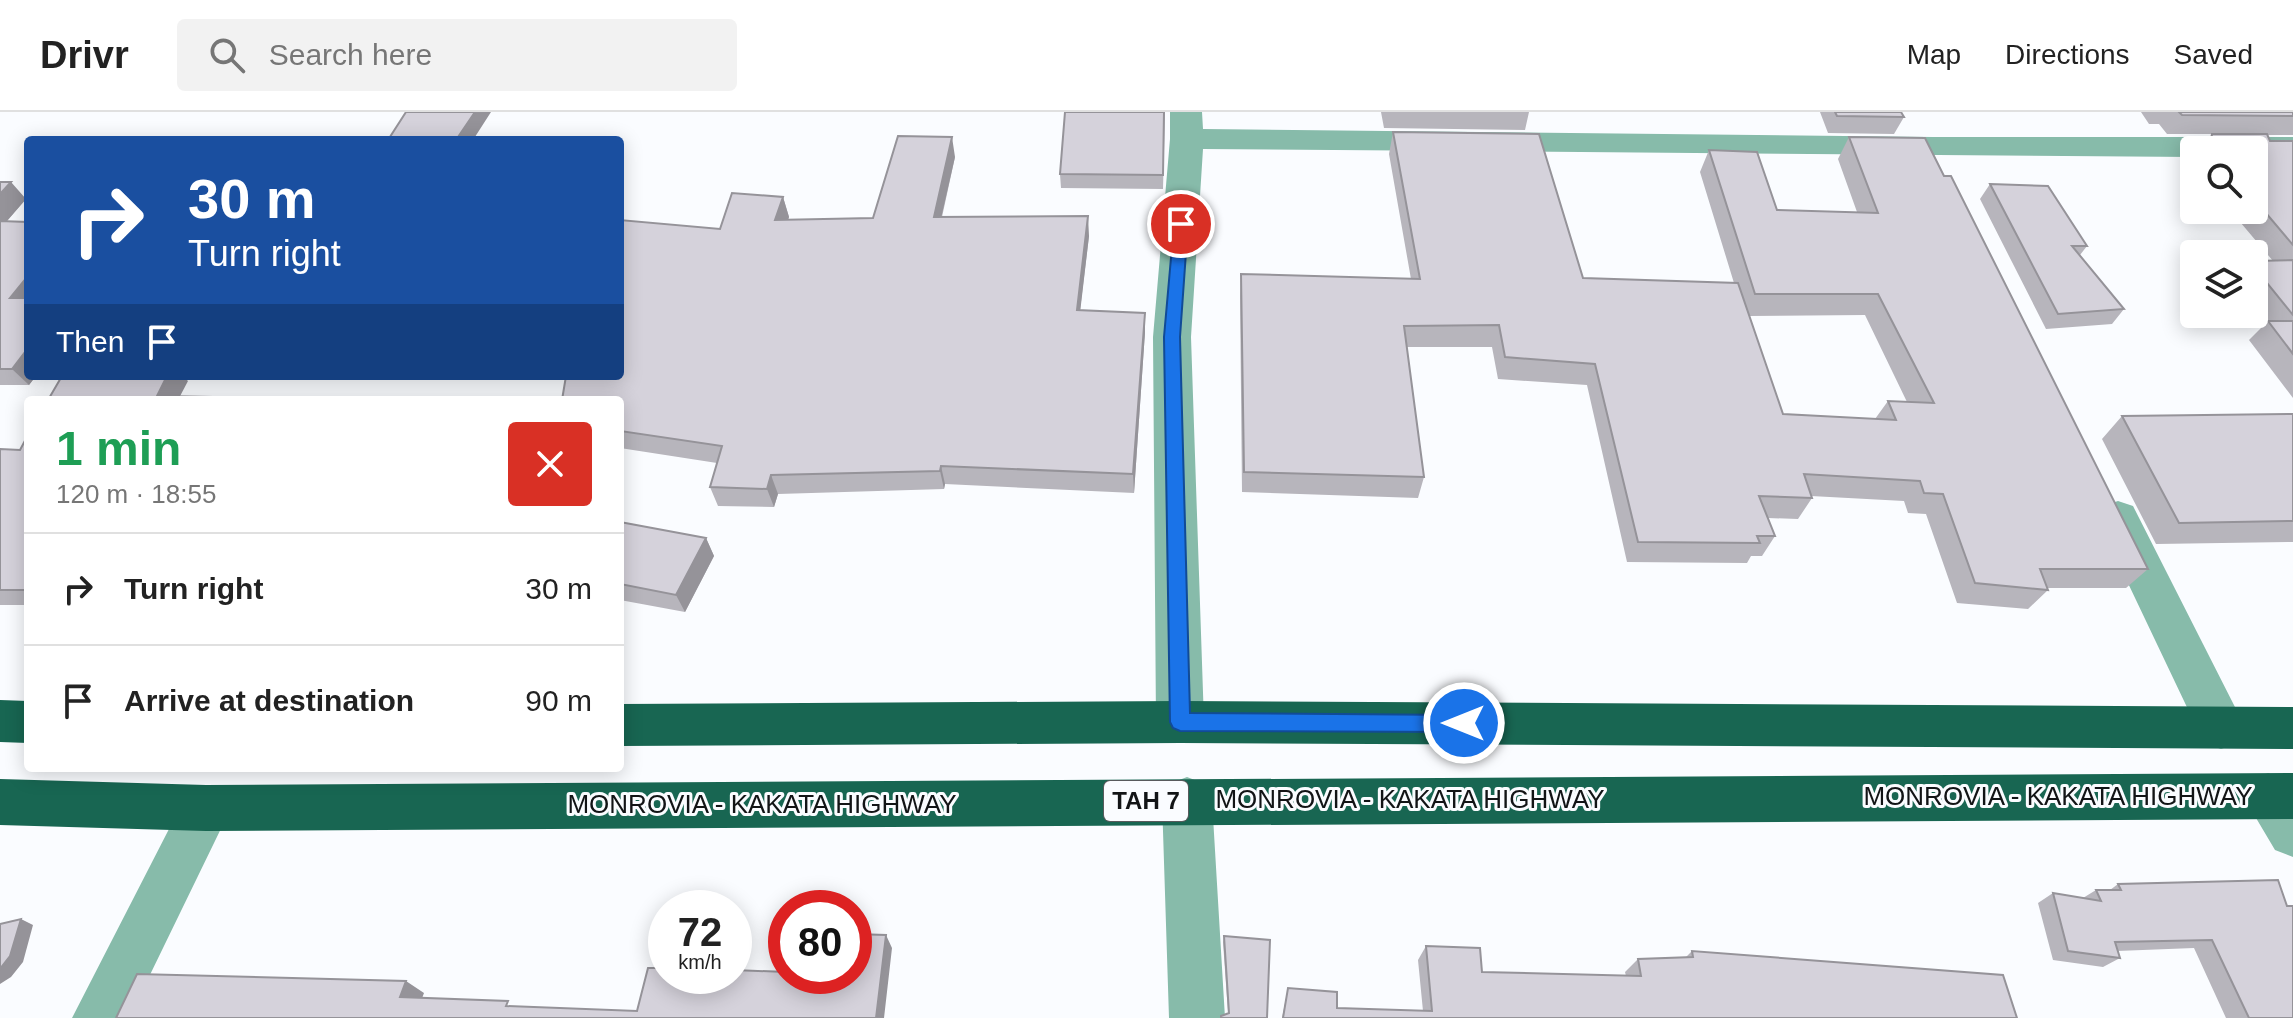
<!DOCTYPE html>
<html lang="en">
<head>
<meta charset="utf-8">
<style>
	body { margin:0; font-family:Arial,sans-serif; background:#f2f2f2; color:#222; height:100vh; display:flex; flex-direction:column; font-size:30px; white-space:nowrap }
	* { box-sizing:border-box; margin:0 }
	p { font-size:26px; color:#767676 }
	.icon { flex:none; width:44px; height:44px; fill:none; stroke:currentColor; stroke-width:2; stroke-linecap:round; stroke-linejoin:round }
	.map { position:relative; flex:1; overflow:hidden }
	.sheet { position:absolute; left:24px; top:284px; width:600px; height:376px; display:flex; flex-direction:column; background:#fff; border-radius:8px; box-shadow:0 4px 20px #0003 }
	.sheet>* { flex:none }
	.banner { position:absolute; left:24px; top:24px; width:600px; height:244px; border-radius:8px; box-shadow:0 4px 20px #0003; background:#1a4fa0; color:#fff; overflow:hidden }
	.fabs { position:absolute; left:2180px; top:24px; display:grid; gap:16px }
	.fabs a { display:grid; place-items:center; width:88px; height:88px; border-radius:8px; background:#fff; box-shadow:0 4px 20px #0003; font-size:40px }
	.speed { position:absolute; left:648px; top:778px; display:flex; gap:16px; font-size:40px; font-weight:700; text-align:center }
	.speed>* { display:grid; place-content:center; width:104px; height:104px; border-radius:50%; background:#fff; box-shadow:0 4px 20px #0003; line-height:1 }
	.speed small { font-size:20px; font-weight:400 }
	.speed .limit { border:12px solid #d22; background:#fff; color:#111 }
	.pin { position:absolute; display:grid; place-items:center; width:68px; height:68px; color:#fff; margin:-34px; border:4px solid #fff; border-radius:50%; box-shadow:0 2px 8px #0007 }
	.me { position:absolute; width:88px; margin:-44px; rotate:270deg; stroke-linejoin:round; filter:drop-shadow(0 0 6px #0008) }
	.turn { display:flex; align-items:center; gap:28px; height:168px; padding:0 32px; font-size:36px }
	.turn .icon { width:104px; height:104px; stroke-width:2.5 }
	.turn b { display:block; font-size:56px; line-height:68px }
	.then { display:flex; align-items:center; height:76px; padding:0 32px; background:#0003; gap:16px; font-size:30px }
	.round { display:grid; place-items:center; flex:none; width:84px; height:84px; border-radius:8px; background:#f2f2f2 }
	.overview { display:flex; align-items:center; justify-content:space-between; height:136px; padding:0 32px }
	h1 { font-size:48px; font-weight:600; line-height:60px; color:#1e9e55 }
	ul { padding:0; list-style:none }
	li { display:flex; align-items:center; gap:24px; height:112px; padding:0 32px; border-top:2px solid #e0e0e0 }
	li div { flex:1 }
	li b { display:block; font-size:30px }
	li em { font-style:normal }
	header { display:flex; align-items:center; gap:48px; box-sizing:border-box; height:112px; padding:0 40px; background:#fff; border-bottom:2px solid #e0e0e0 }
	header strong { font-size:38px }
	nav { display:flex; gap:44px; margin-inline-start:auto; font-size:28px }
	.search { width:560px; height:72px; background:#f2f2f2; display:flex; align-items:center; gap:20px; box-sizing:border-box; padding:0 28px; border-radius:8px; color:#767676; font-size:30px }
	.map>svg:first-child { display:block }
</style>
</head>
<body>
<header>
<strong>Drivr</strong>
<div class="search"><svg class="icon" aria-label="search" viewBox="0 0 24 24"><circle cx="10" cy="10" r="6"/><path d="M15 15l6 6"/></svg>Search here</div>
<nav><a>Map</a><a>Directions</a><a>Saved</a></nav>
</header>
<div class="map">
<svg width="2293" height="906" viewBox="0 0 2293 906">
	<rect width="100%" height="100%" fill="#fafcff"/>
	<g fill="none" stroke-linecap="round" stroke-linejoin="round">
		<path fill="#87bbaa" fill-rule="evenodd" d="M1170,0H1202L1203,17L1933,25H2293V45H2254V38H2194V45L1203,37L1191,225L1204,610L1197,625L1180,631L1163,625L1156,610L1153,225L1170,27Z
			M2118,389L2133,394L2238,601L2245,616L2238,631L2221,637L2204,631L2097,406L2103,394Z
			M2268,661L2286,668L2293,678V745L2275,738L2243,684L2250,668Z
			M1187,665L1205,672L1212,688L1225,906H1169L1162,688L1169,672Z
			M206,673L224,680L231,696L129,906H72L188,680Z"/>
		<path fill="#186652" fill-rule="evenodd" d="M0,588L28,589V631L0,630Z
			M1180,589L2293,595V637L1180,631L620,634V592Z
			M2293,661V707L206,719L0,713V667L206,673Z"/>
	</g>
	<path fill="#b7b5bc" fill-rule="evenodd" d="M1165,0L1163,77L1061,76L1060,62Z
		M1381,0H1529L1525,18L1384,16Z
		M1820,0H1901L1904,5L1894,22L1828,21Z
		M2141,0H2293V23H2267L2270,29H2293V286L2249,228L2266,211L2254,196V149H2273L2230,98H2254V38H2197L2204,29H2207L2212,22H2167L2159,12H2149Z
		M1393,20L1583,166L1734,171L1700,60L1709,38L1777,98L1857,100L1838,47L1849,25L1944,64L2148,457L2126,476H2048V478L2028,497L1957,491L1926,402L1908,401L1904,389L1811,384L1812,386L1798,407L1768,406L1775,424L1762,444H1751L1747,451L1627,450L1587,273L1498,267L1492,235H1407L1424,365L1418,386L1242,380L1240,184L1241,162L1411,167L1389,42ZM1865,203L1907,290L1888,289L1875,307L1783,302L1749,204Z
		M2194,41V54L2189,48Z
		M955,45L942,105L1089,124L1080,198L1145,220L1134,381L945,372L944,377L778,382L774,395L718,394L710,375L717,351L620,336V288L720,117L783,85L789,105L788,108L873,106Z
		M0,70L26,87L7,109L28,264H36L29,273H0Z
		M1990,72L2087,134L2080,143L2124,197L2112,212L2046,217L1980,87Z
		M2293,302V430L2156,432L2102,327L2122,304Z
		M28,323V493H0V337L20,338Z
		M620,410L706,426L714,444L685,500L620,488Z
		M2278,768L2293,906H2226L2194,836L2117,839L2120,846L2103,855L2053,848L2038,791L2053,781L2083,786L2096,778H2110L2118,772Z
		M1224,824L1267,906L1228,901L1223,830Z
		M1426,834L1482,860L1626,864L1625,860L1638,847L1686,845L1692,839L2017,906H1282L1288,876L1337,896L1423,899L1418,848Z"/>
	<path fill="#959399" d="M475,0H491L473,28H456Z
		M952,25L955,45L937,124L934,105Z
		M11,70L26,87L0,117V82Z
		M783,85L789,105L781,127L775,108Z
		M1088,104L1089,124L1078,218L1077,198Z
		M28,164V200L10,186Z
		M1145,201V220L1134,381L1133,362Z
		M28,236V264H36L29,273L12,257Z
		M167,264H183L188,269L178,288L157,284Z
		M941,354L945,372L944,377L940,359Z
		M771,363L778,382L774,395L767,377Z
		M706,426L714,444L685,500L676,483Z
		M21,807L33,813L23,850L11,865L0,872V857Z
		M886,823L892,836L884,906H876Z
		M734,840L742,851L737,870L734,864Z
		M406,869L424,881L418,897L400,885Z"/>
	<path fill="#d5d2db" stroke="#959399" stroke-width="2" d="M406,0H475L456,28H388Z
		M1065,0H1164L1163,63L1060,62Z
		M1835,0H1901L1904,5L1837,4Z
		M2179,0H2293V4L2182,3Z
		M1393,20L1539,22L1583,166L1738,171L1783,302L1896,308L1888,289L1934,291L1878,182H1755L1709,38L1757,40L1777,98L1878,101L1849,25L1925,26L1944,64H1951L2148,457H2040L2048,478L1975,471L1943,382L1924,381L1920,369L1804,362L1812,386L1759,384L1775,424H1757L1760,431L1638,430L1595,252L1505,245L1499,213L1404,214L1424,365L1244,360L1241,162L1420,167Z
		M2212,22H2267L2270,29H2293V133L2254,87V38H2212L2204,29L2211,28Z
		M898,24L952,25L934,105L1088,104L1077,198L1145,201L1133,362L941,354L940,359L771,363L767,377L710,375L722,334L620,319V288H562L566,264H620V108L720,117L732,81L783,85L775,108L873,106Z
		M0,70H11L0,82Z
		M1990,72L2048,74L2087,134H2072L2124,197L2058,202Z
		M0,109L28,110V164L10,186H28V236L12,257H0Z
		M2293,148V203L2254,155V149Z
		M2268,209H2293V242Z
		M62,264H167L157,284L273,286L272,288H48Z
		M2293,302V409L2179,411L2122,304Z
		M28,323V478H0V337L20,338Z
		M620,410L706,426L676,483L620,472Z
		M2278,768L2287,794H2293V906H2249L2212,828L2115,830L2120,846L2068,839L2053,781L2101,789L2096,778H2121L2118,772Z
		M21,807L10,844L0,857V812Z
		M854,822L886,823L876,906H116L137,862L406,869L400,885L508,889L506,894L637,899L648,856H656L662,837H666V864H734V858L786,860V864H854Z
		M1224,824L1270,828L1267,906H1221V904L1229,901Z
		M1426,834L1480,836L1482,860L1641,864L1638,847L1693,845L1692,839L2003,863L2017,906H1283L1288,876L1337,880V896L1432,899Z"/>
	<path fill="#1a73e8" stroke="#114b97" stroke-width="2" d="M1181,107L1188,112L1180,225L1190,601L1464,603L1471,605L1474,611L1471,618L1464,620L1180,619L1173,616L1170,610L1164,225L1174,112Z"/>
	<g text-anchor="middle" stroke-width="6" stroke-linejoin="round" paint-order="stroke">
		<rect fill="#fafcff" stroke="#585a5c" stroke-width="2" x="1104" y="669" width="84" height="40" rx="6"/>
		<g font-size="24" font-weight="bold" fill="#121416">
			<text x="1146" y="697">TAH 7</text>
		</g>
		<g font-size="26" fill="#121416" stroke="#fafcff">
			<text x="2058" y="693">MONROVIA - KAKATA HIGHWAY</text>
			<text x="1410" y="696">MONROVIA - KAKATA HIGHWAY</text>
			<text x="762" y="701">MONROVIA - KAKATA HIGHWAY</text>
		</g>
	</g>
</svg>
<div class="fabs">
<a><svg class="icon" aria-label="search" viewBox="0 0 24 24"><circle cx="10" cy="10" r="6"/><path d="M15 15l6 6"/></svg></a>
<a><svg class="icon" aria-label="layers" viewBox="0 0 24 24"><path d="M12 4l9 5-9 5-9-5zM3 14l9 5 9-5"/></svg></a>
</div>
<div class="speed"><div>72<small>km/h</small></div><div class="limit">80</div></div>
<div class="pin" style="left:1181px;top:112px;background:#d93025"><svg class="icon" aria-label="arrive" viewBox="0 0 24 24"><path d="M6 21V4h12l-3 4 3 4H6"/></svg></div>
<svg class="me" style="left:1464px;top:611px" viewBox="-20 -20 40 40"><circle r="17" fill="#1a73e8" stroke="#fff" stroke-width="3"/><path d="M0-11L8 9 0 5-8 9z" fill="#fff"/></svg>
<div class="banner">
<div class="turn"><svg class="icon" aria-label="right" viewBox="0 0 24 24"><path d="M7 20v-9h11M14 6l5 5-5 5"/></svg><div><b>30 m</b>Turn right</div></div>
<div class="then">Then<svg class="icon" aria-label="arrive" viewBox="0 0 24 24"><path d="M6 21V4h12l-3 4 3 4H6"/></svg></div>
</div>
<section class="sheet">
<div class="overview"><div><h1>1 min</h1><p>120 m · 18:55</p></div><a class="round" style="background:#d93025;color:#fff"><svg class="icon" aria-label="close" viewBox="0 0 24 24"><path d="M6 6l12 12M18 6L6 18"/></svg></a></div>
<ul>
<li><svg class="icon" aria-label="right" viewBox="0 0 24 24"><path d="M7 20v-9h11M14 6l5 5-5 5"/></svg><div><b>Turn right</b></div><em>30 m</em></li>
<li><svg class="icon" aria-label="arrive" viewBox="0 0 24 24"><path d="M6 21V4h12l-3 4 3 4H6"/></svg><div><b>Arrive at destination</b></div><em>90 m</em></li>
</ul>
</section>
</div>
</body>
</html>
